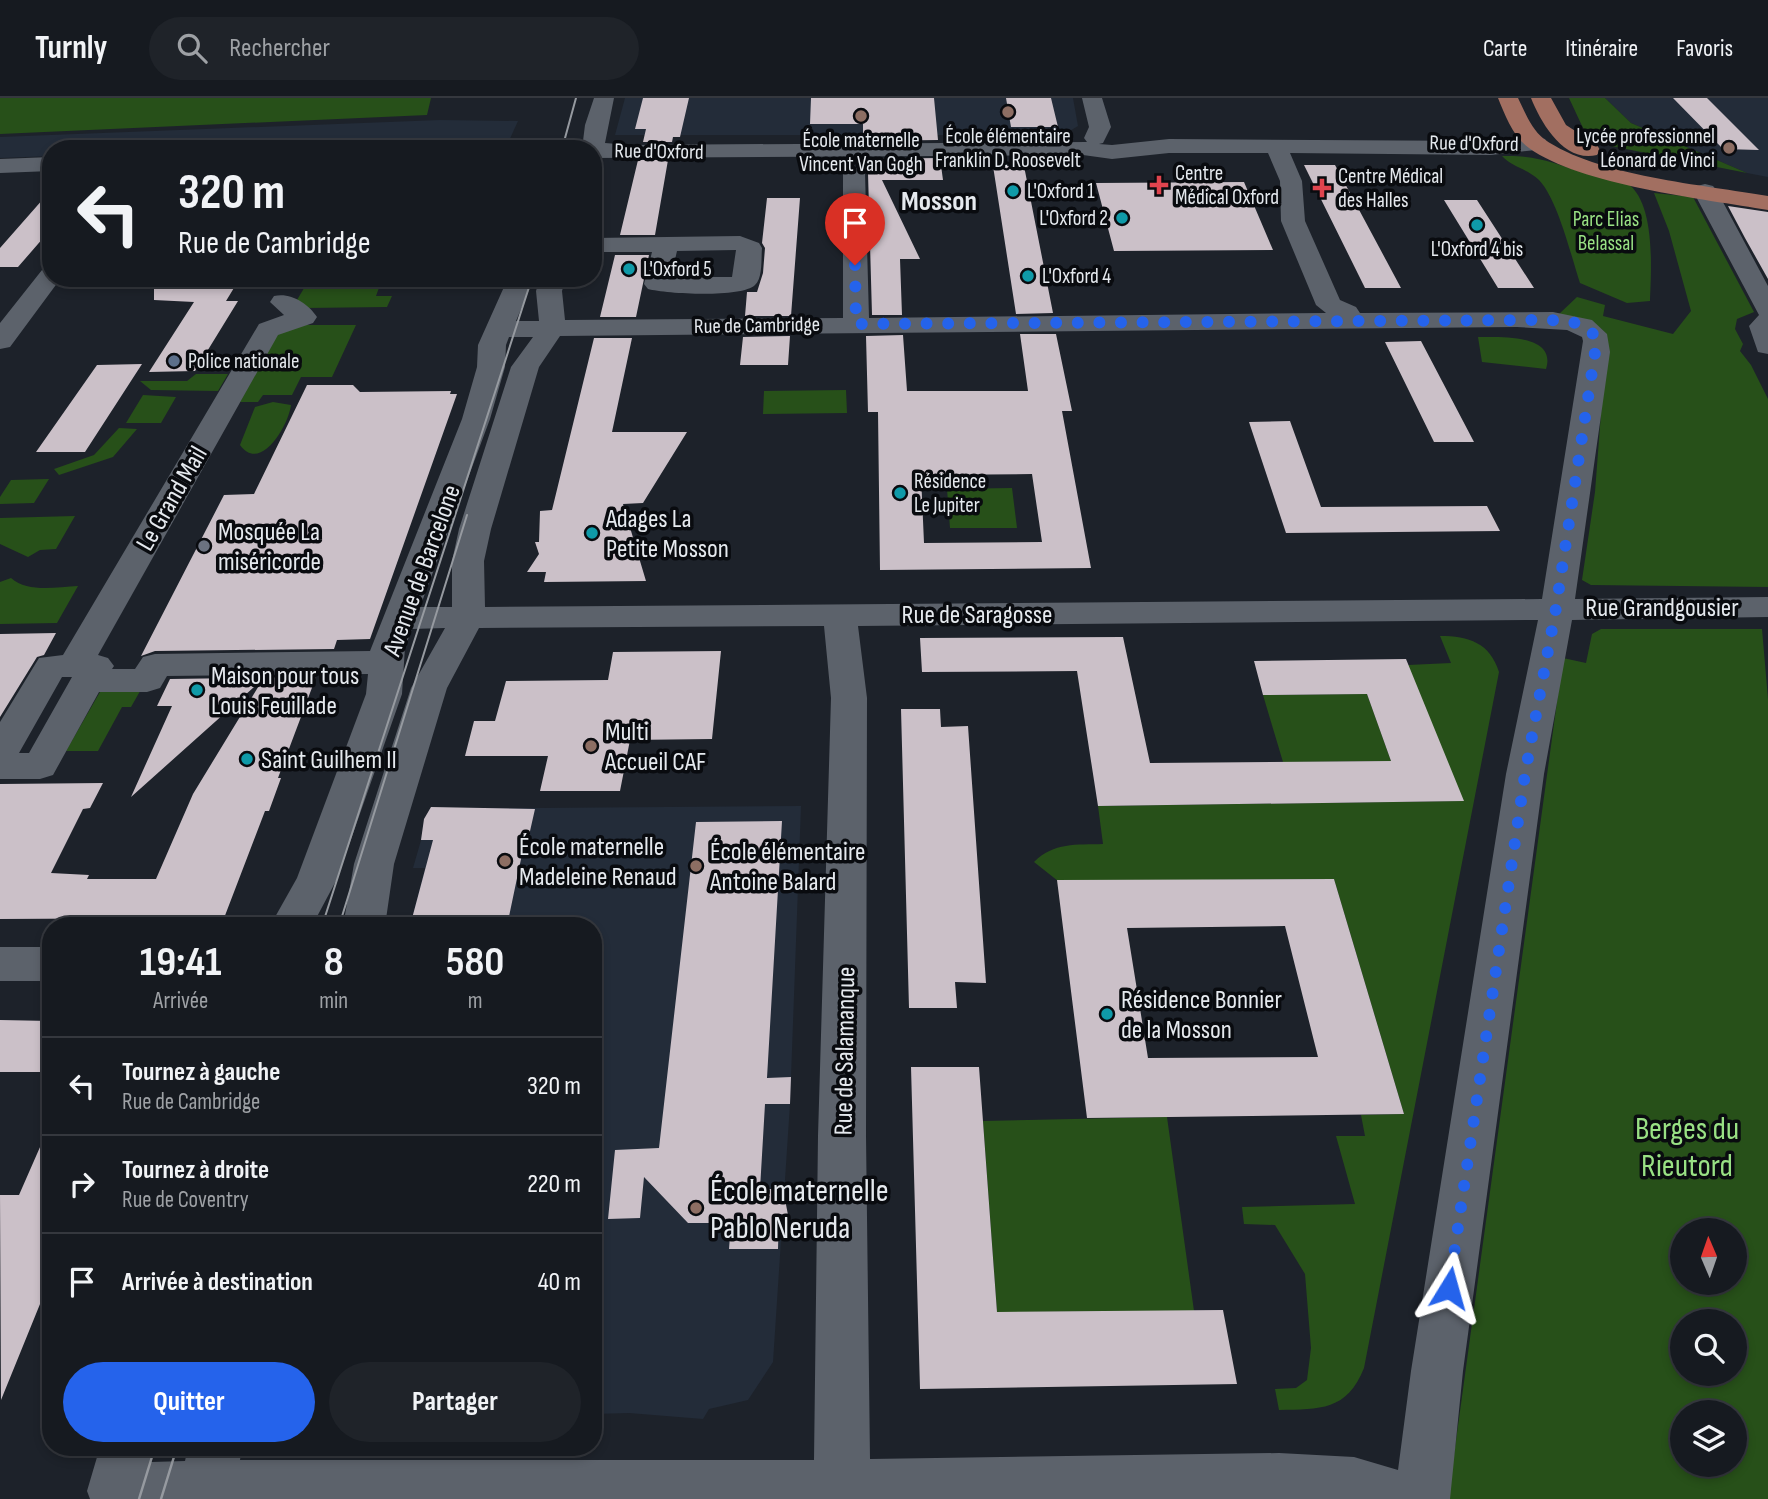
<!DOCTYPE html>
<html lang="fr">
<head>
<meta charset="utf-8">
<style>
	body { margin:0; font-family:"Sofia Sans Condensed",sans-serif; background:#1f2329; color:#f1f3f6; height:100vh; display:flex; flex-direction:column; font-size:26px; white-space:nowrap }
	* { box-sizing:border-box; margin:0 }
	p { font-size:23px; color:#9ea1a5 }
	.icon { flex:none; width:38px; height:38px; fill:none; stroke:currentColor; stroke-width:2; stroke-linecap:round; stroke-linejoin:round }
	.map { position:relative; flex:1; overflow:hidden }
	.panel { position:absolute; left:42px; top:819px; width:560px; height:539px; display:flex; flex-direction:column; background:#161a20; border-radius:28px; box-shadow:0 4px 10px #0003,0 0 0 2px #35383e }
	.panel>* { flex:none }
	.top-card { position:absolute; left:42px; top:42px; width:560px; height:147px; border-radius:28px; box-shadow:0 4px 10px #0003,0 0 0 2px #35383e; background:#161a20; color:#f1f3f6; overflow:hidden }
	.needle { width:46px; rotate:358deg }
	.controls { position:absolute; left:1670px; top:1120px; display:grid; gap:14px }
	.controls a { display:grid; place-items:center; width:77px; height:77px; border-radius:50%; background:#161a20; box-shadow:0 4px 10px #0003,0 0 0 2px #35383e; font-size:35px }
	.pin { position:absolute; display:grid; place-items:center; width:60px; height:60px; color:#fff; margin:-72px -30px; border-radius:50% 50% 50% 0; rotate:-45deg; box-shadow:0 0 7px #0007 }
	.pin .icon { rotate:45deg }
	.me { position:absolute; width:77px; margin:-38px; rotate:8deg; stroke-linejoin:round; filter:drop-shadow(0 0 5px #0008) }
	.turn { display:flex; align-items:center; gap:24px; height:147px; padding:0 21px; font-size:32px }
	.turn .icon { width:91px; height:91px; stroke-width:2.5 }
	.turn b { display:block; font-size:49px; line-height:60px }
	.eta { display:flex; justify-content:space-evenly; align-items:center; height:119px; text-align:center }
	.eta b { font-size:42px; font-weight:700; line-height:49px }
	.cta { display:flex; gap:14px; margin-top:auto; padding:14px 21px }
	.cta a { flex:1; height:80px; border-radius:42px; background:#2563eb; color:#fff; font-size:28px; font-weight:700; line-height:80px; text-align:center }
	.cta a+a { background:#1f2329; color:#f1f3f6 }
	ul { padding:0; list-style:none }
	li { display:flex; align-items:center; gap:21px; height:98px; padding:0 21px; border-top:2px solid #35383e }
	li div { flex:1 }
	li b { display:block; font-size:26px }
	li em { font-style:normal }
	header { display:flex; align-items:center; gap:42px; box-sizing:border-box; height:98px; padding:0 35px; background:#161a20; border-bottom:2px solid #35383e }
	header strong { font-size:33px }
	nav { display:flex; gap:38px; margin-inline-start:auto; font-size:24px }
	.search { width:490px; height:63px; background:#1f2329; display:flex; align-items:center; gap:18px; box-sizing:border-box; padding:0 24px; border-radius:38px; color:#9ea1a5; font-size:26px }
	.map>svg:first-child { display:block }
</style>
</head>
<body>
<header>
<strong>Turnly</strong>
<div class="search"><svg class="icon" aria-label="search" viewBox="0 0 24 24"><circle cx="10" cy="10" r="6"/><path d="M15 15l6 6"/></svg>Rechercher</div>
<nav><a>Carte</a><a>Itinéraire</a><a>Favoris</a></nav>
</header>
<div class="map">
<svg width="1768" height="1401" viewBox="0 0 1768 1401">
	<rect width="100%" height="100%" fill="#1d222a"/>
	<path fill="#232c39" d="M625,0H1073L1078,28L1063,37H615Z
		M1605,0H1768V79L1747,75L1631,25Z
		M440,22L518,23L508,45L51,51V58L0,60V39Z
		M801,708L790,1006L773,1264L748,1302L709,1311L703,1321L629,1315L593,1316V828H410L425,770H413L430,711Z"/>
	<path fill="#275019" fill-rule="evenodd" d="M0,0H431L427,17L0,36Z
		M1569,0H1605L1631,25L1747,75L1611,48L1583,30Z
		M1502,58C1538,57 1552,65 1585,75C1597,79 1617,78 1627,85C1656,105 1651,172 1650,203L1627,205L1580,185C1571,158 1558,102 1539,82C1528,71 1512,69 1502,58Z
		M1654,95L1693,99L1754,214L1737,221L1735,231L1743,246L1740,253L1751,267L1768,301V489L1591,487L1582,482L1595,394L1607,237C1596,221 1575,221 1558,217L1577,199L1605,207L1603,218L1673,236L1691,213L1669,133Z
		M310,180H351L349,187H380L376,198H392L387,209L305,210L297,202Z
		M293,227H356L332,279H301L292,297H263L258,304H240L278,234Z
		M1478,239C1501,239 1557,236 1546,271L1482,264Z
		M196,276H228L218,293L151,292L140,283H187Z
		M846,292L847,315L763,316L764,293Z
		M143,297L176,299L161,325H126Z
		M273,304L291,307C289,326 261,376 240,347L255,309Z
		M119,330L137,331L113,359L59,377L54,371L94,357Z
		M49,381L34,405L0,406V399L11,382Z
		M1012,390L1017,430H950L947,391Z
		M75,418L56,451L40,452L28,459L0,446V420Z
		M11,480C28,495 56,489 78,488L57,525L0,526V484Z
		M1601,531H1762L1768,601V1401H1448L1563,560L1586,565L1592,536ZM1682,1132H1734V1185H1682ZM1682,1223H1734V1276H1682ZM1682,1314H1734V1367H1682Z
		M1440,538C1469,538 1490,545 1499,574L1364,1270C1347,1313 1320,1311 1279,1312L1275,1291L1296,1290L1307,1282L1311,1250L1305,1176L1275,1127L1244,1126L1242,1109L1355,1106L1336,1038H1365L1361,1017L1404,1016L1334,781L1058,783L1034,764C1054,744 1076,747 1103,746L1098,708L1463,703L1408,567L1451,565Z
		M104,587L143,588L131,609H122L98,653H66Z
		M1367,596L1391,663L1283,664L1263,597Z
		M1167,1019L1194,1213L997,1214L983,1023Z"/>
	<path fill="#cbc0c8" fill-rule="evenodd" d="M643,0H689L680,39H673L672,44H643L646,31H635Z
		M811,0H934L938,42L863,43V26H810Z
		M1006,0H1051L1058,29H1011Z
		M1673,0H1707L1759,52L1723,51Z
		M940,60L943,82H882L920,161H900L902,217H872L868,75L863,61Z
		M638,62H668L655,137H620Z
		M1304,67H1335L1401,190H1365Z
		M993,68H1024L1053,215L1016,216Z
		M1244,84L1273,152L1114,153L1096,85Z
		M51,92V131L18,169H0V150Z
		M767,100H800L791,218H745L747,194H757L763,175L765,150L762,145Z
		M1444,102H1477L1534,190H1498Z
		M1728,108L1768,114V181L1745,140Z
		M615,157H649L636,219H600Z
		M154,180H240L226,203H238L195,273L149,274L194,204L154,202Z
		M1020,236H1056L1072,313H1062L1091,470L880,472L878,314H868L866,238L903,237L907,293H1028ZM1032,376L1042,444L924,445L921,377Z
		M790,238L788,267H740L743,239Z
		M594,240H632L612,334H687L643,405L623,406L646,483L544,484L546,474H527L539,456L535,444H539L540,413L552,412Z
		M1421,243L1474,344H1434L1385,244Z
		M142,266L85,354H36L97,267Z
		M307,287H353L360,294L451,293L450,296H457L370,541L337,542L334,551L155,553L141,558L224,397L254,396Z
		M1290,323L1321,409L1487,408L1500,433L1286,435L1249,324Z
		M56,535L44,557L37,559L0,619V536Z
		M1123,539L1150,665L1391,663L1367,596L1263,597L1254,563L1406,561L1464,703L1098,708L1077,573L922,574L920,540Z
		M721,553L712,641L630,642L620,693H540L548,658H465L474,623H495L506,583L608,582L613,554Z
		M316,579L278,680H281L269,713H265L221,828H183L186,820L0,821V686L103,685L90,710L83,711L51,775L89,777L87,781H156L193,696L263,581L131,699L172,608H157L170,581Z
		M901,611H940L941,629L968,628L986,885L955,884L957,910H909Z
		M431,709L535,711L528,742H525L507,828H410L433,742H421L424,721Z
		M782,723L767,980L791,979L790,1006H765L760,1091H783L788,1117L779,1116L778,1151H729L731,1125H688L644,1079L640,1120L608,1121L615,1052L659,1050L696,724Z
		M1334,781L1404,1016L1087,1020L1057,782ZM1285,828L1318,959L1148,960L1127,830Z
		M0,922L51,923V974H0Z
		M911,969H979L997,1214L1223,1212L1237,1286L920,1291Z
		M51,1024V1179L1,1302L0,1097H19Z"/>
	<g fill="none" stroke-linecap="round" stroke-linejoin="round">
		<path fill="#5c626b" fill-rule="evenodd" d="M594,0H614L605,45L630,47L1087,44L1084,40L1089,29L1082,0H1102L1111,29L1103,45L1099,46L1112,47L1169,41L1491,43L1537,39L1545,41L1548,46L1545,51L1491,57L1290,55L1302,83L1305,123L1340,202L1356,209L1360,215L1553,214L1592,222L1607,236L1610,254L1575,501L1768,499V519L1572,522L1544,676L1463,1273L1450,1401H90L87,1393L100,1349H155L151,1364L185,1363L188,1349H242L240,1362H814L818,1038L831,600L824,528L479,530L447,590L394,766L385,828H343L354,766L411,590L445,530L412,531L405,549L402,596L337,781L312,828H270L297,780L366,596L368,576L167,578L160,590L147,594H99L53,677L40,681H0V624L39,560L63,557L259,226L284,217L270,204L274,198C290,194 308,205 317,219L313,225L278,237L98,557L108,560L114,568L112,571H135L143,559L155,556L370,553L462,321L477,269L478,247L508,180H534L516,223H539L536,193L540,180H566L562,193L565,222L843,220V75L846,70H862L865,75L869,220L1326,215L1316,207L1281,123L1280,83L1268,55H1169L1112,61L1083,57L593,60V51H582L585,27ZM1517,229L1567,232L1582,239L1583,243L1542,501L485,509L484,463L491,431L539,269L560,238ZM509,239H533L511,269L459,431L452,463V509H420L490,321L505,269L506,247ZM1538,522L1506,676L1411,1273L1398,1372L1354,1359L1279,1355L870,1361L866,1038L867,600L858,528ZM62,579H72L29,655H19Z
			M51,59V73L0,75V61Z
			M1705,86L1713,88L1717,93L1768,188V256L1758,254L1749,228L1759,217L1693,93L1697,88Z
			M740,138L759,145L762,150C761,160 763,180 755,187C742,200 667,196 648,191L644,186L652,154H593V140ZM736,152L732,179H671L677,153Z
			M51,169V180H61L10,249L0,251V225L42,172Z
			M0,849H51V883H0Z"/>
		<path fill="#a26f61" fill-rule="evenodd" d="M1498,0H1518C1525,14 1531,31 1544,41C1596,78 1705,87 1768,98V112C1704,101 1580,87 1529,50C1513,39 1505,17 1498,0Z
			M1531,0H1551L1566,27L1597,47L1600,52L1597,57C1564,65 1541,25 1531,0Z"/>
		<path stroke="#969aa0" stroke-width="2" d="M562,51L576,0
			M322,828L532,180
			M339,828L467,417"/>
		<path stroke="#969aa0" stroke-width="2.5" d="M139,1401L155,1349
			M161,1401L177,1349"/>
	</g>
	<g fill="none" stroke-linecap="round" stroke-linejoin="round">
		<path stroke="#2563eb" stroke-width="12" stroke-dasharray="0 21.6" d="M855,167L856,226L1535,222C1558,223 1582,219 1597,241L1556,510L1525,676L1449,1190"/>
	</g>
	<g fill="#8d6e63" stroke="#090b0f" stroke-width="2.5">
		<circle cx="1008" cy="14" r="7"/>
		<circle cx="861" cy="18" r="7"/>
		<circle cx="1729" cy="50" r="7"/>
		<circle cx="591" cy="648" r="7"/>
		<circle cx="505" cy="763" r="7"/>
		<circle cx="696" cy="768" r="7"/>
		<circle cx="696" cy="1110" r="7"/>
	</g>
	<g fill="#e0444e" stroke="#090b0f" stroke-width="2.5">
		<path d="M1155.5 76.5h7v7h7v7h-7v7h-7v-7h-7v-7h7z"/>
		<path d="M1318.5 79.5h7v7h7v7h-7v7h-7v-7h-7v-7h7z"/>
	</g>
	<g fill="#0f9aa8" stroke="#090b0f" stroke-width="2.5">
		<circle cx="1013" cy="93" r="7"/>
		<circle cx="1122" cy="120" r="7"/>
		<circle cx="1477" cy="127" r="7"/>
		<circle cx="629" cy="171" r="7"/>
		<circle cx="1028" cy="178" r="7"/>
		<circle cx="900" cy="395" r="7"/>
		<circle cx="592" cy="435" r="7"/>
		<circle cx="197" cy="592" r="7"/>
		<circle cx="247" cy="661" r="7"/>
		<circle cx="1107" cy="916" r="7"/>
	</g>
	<circle fill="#5c6f8a" stroke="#090b0f" stroke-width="2.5" cx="174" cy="263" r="7"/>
	<circle fill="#6b7280" stroke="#090b0f" stroke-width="2.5" cx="204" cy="448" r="7"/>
	<g text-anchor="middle" stroke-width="7" stroke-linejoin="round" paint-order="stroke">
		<g font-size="21" fill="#e5e9ee" stroke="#090b0f" text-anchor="start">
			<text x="1008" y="45" text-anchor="middle">École élémentaire<tspan x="1008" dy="24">Franklin D. Roosevelt</tspan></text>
			<text x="1715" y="45" text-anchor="end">Lycée professionnel<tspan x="1715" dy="24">Léonard de Vinci</tspan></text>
			<text x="861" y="49" text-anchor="middle">École maternelle<tspan x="861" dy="24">Vincent Van Gogh</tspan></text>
			<text x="1175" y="82">Centre<tspan x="1175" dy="24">Médical Oxford</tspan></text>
			<text x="1338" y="85">Centre Médical<tspan x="1338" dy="24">des Halles</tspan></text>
			<text x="1027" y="100">L'Oxford 1</text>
			<text x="1108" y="127" text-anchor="end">L'Oxford 2</text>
			<text x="1477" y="158" text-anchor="middle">L'Oxford 4 bis</text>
			<text x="643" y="178">L'Oxford 5</text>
			<text x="1042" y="185">L'Oxford 4</text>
			<text x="188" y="270">Police nationale</text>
			<text x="914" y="390">Résidence<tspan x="914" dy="24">Le Jupiter</tspan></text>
		</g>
		<g font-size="21" fill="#e5e9ee" stroke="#090b0f">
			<text transform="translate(1474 45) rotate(1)" y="7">Rue d'Oxford</text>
			<text transform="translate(659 53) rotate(1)" y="7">Rue d'Oxford</text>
			<text transform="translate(757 227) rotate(-1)" y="7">Rue de Cambridge</text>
		</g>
		<g font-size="21" fill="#99e184" stroke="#090b0f">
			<text x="1606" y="128">Parc Elias<tspan x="1606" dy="24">Belassal</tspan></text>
		</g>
		<g font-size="26" fill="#e5e9ee" stroke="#090b0f">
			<text transform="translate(171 400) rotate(-60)" y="9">Le Grand Mail</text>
			<text transform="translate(421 472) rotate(-70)" y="9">Avenue de Barcelone</text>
			<text x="1662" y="518">Rue Grandgousier</text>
			<text x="977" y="525">Rue de Saragosse</text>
			<text transform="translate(844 953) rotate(-89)" y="9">Rue de Salamanque</text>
		</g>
		<g font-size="26" fill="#e5e9ee" stroke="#090b0f" text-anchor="start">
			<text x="606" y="429">Adages La<tspan x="606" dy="30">Petite Mosson</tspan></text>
			<text x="218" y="442">Mosquée La<tspan x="218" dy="30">miséricorde</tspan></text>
			<text x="211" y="586">Maison pour tous<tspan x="211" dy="30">Louis Feuillade</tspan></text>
			<text x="605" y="642">Multi<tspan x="605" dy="30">Accueil CAF</tspan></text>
			<text x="261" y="670">Saint Guilhem II</text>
			<text x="519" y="757">École maternelle<tspan x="519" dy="30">Madeleine Renaud</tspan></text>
			<text x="710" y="762">École élémentaire<tspan x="710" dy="30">Antoine Balard</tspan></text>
			<text x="1121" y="910">Résidence Bonnier<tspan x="1121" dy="30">de la Mosson</tspan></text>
		</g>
		<g font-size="28" font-weight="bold" fill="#e5e9ee" stroke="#090b0f">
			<text x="939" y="112">Mosson</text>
		</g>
		<g font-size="32" fill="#99e184" stroke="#090b0f">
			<text x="1687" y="1041">Berges du<tspan x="1687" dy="37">Rieutord</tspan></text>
		</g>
		<g font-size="32" fill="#e5e9ee" stroke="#090b0f" text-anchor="start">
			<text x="710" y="1103">École maternelle<tspan x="710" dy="37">Pablo Neruda</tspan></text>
		</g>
	</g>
</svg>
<div class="controls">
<a><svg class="needle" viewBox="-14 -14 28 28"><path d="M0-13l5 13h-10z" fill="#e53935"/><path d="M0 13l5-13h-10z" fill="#9ea1a5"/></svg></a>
<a><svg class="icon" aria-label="search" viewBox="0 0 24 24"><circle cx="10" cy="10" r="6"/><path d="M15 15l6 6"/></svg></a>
<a><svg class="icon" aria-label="layers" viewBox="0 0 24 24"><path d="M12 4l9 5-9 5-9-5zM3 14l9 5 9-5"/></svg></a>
</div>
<div class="pin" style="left:855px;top:167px;background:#d93025"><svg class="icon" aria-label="arrive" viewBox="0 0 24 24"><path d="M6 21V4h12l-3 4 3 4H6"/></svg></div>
<svg class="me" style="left:1449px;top:1190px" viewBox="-20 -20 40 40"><path d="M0-17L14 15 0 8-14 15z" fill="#2563eb" stroke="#fff" stroke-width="4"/></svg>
<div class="top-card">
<div class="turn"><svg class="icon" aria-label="left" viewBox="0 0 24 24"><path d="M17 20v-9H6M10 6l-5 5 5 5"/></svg><div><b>320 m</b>Rue de Cambridge</div></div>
</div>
<section class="panel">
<div class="eta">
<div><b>19:41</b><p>Arrivée</p></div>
<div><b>8</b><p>min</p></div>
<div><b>580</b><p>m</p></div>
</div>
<ul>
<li><svg class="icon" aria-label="left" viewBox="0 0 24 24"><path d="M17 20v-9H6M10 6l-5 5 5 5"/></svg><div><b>Tournez à gauche</b><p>Rue de Cambridge</p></div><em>320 m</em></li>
<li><svg class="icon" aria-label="right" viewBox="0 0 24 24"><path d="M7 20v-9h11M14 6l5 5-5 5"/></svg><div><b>Tournez à droite</b><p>Rue de Coventry</p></div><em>220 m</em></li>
<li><svg class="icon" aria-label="arrive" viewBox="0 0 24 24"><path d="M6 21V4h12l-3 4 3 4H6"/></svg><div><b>Arrivée à destination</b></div><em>40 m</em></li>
</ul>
<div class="cta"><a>Quitter</a><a>Partager</a></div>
</section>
</div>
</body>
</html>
